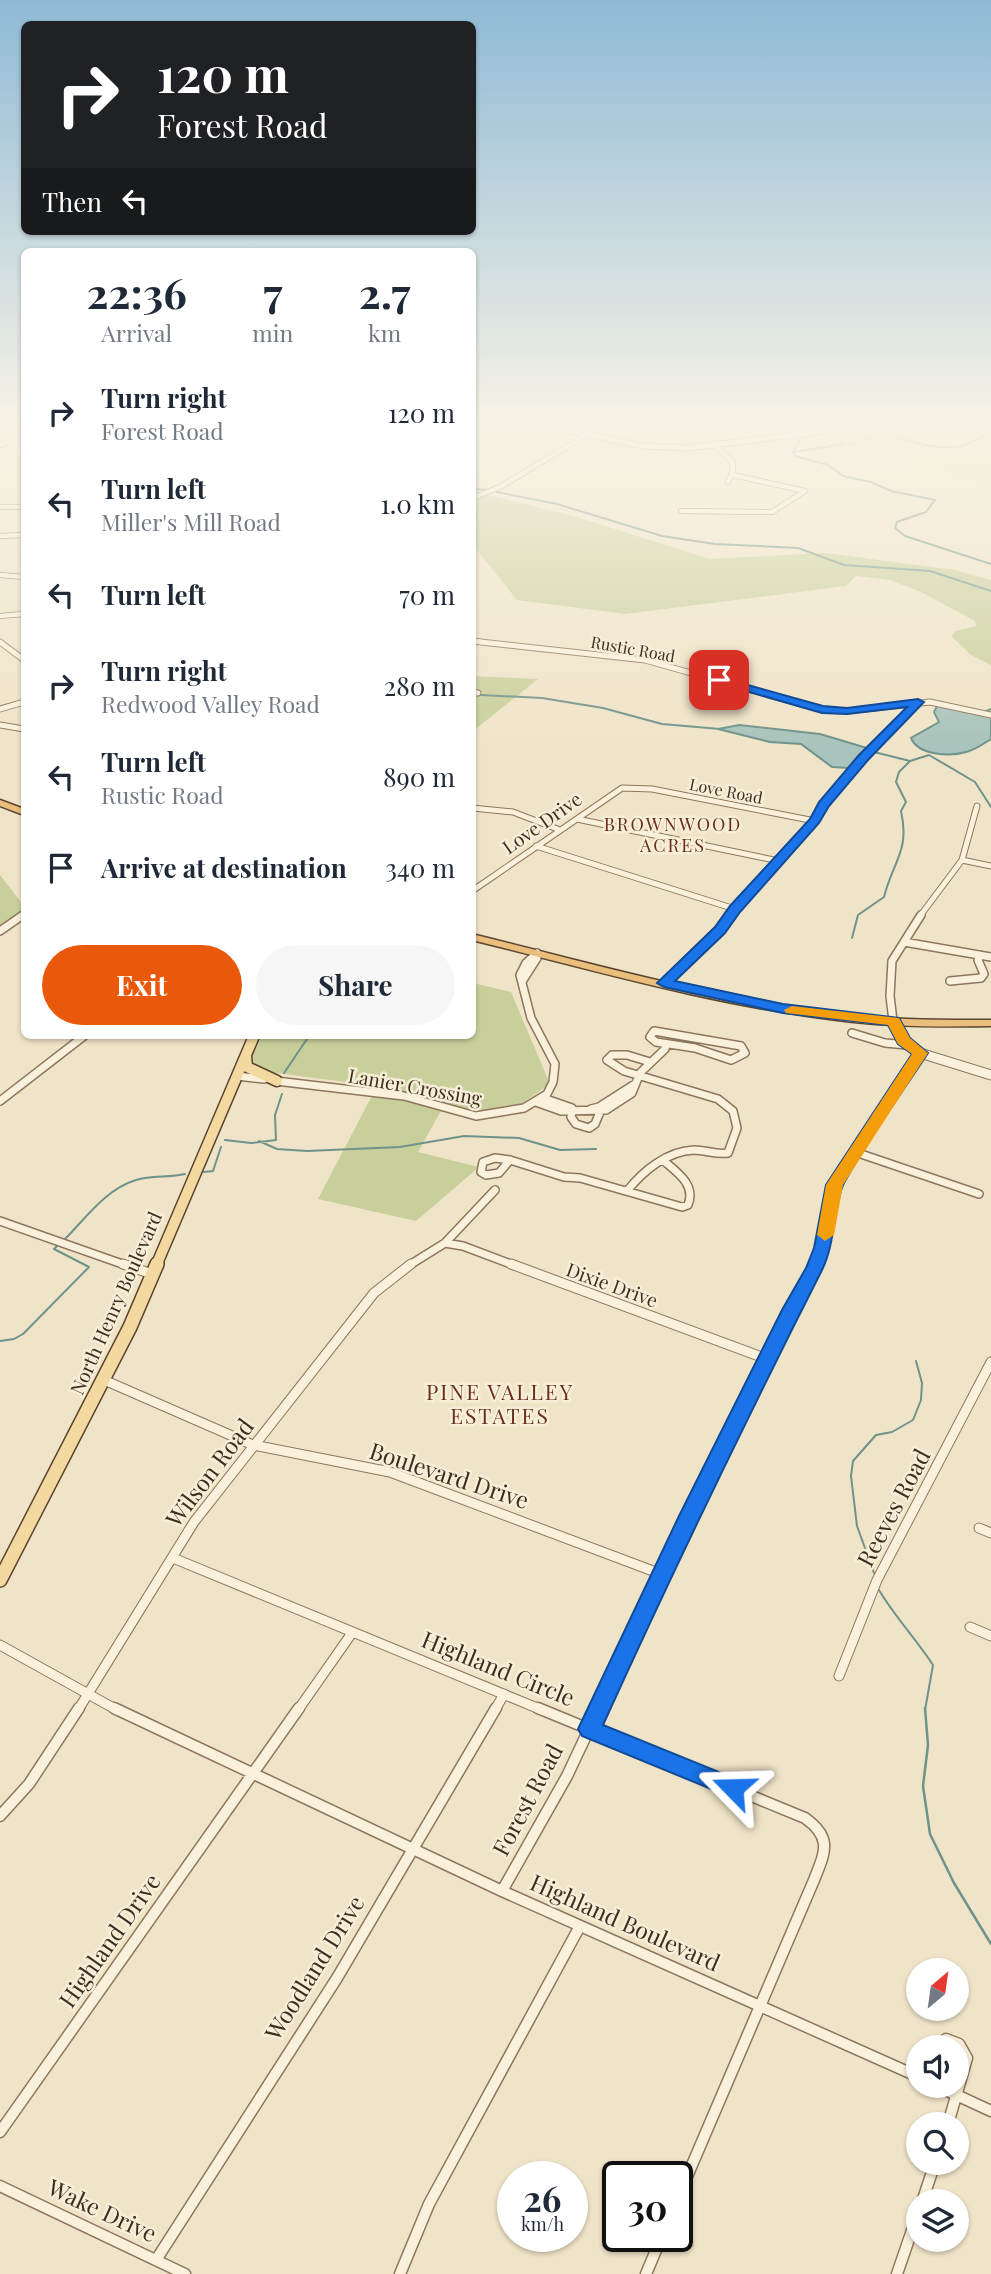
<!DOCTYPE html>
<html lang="en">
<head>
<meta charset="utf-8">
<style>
	body { margin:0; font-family:"Playfair Display",serif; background:#f6f6f7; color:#1f2937; height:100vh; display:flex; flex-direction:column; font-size:26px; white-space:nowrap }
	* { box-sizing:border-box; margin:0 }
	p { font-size:23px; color:#747a83 }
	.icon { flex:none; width:38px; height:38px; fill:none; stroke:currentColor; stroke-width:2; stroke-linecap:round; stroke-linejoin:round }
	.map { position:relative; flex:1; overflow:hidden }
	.drawer { position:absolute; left:21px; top:248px; width:455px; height:791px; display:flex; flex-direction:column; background:#fff; border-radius:10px; box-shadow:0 2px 5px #0004 }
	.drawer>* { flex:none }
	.top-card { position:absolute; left:21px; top:21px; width:455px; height:214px; border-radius:10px; box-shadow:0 2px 5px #0004; background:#202124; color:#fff; overflow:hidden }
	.needle { width:46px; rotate:29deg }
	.buttons { position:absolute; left:906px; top:1958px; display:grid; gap:14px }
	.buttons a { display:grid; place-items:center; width:63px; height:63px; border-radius:50%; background:#fff; box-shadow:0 2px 5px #0004; font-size:35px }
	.speed { position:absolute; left:497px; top:2161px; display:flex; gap:14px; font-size:35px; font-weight:700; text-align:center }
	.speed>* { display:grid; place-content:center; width:91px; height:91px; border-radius:50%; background:#fff; box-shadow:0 2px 5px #0004; line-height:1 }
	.speed small { font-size:18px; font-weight:400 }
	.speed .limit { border:4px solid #111; border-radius:10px; background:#fff; color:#111 }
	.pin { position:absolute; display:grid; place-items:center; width:60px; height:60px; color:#fff; margin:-30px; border-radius:14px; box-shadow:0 4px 10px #0006 }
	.me { position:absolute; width:77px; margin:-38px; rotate:292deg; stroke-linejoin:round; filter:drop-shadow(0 0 5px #0008) }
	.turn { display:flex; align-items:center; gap:24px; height:147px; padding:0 21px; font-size:32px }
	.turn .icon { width:91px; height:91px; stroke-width:2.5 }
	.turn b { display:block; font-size:49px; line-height:60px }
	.then { display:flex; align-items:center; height:66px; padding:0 21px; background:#0003; gap:14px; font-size:26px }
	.eta { display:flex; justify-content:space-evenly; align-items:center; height:119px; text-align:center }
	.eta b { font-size:42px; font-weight:700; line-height:49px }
	.action { display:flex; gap:14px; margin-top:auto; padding:14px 21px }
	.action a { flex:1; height:80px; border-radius:42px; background:#ea580c; color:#fff; font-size:28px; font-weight:700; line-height:80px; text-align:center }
	.action a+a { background:#f6f6f7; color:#1f2937 }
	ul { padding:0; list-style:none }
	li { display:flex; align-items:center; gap:21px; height:91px; padding:0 21px }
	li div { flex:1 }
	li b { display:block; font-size:26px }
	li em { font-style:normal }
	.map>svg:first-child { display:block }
</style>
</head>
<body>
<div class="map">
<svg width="991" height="2274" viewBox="0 0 991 2274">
	<rect width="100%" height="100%" fill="#f0e4c8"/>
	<path fill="#e6deb5" d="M880,425H991V483L902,462L851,428Z"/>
	<path fill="#c9cf9b" d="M892,428L900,431L901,435L889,441L883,448L859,447L842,443L862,438L875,430Z
		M484,494L574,516L710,559L826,553L955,570L991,580V665L971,655L951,636L956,631L976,626L975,621L921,592L890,580L856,576L846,586L625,614L517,600L473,545V498Z
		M473,676L538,679L473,731Z
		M0,875L24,906V914L0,931Z
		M473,983L511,992L550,1084L508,1113L441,1111L418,1152L479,1167L416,1221L318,1199L377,1086L237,1068L252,1036H472Z"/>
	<path fill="#a9c4bc" stroke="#6f938a" stroke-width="2" d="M938,704L991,717V739C983,744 975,750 966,752C949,757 918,755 911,738L939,722L934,712Z
		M739,725L820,734L867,748L849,768L832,767L801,744L770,742L718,729Z"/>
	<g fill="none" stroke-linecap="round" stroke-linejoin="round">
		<path stroke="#6f938a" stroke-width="2" d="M763,425L785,429L795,434
			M898,438C938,448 955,456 991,431
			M793,451L799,443L798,438
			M793,452L795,456L828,465L843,476L871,482L891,491L935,500L926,512L897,522L895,528L905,536L991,564
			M794,452L844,444
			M472,489L489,490
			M497,492L557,504L662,536L715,544L798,548L844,565L930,571L991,591
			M481,695L542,698L603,708L662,724L720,729
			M984,712L991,709
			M874,752L910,761L929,755
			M929,755L975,782L991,807
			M852,938L858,915L884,897C893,861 910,851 901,811L906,802L896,782L899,772L910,761
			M284,1073L309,1036
			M225,1140L251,1143L276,1140L275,1115L282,1094
			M259,1141L277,1149L307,1151L400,1147L464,1136L519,1138L560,1150L596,1149
			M204,1172L213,1171L221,1147
			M65,1239C86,1218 106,1189 136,1180C152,1175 169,1178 185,1174
			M0,1341L14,1339L23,1334L89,1267L54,1249L58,1245
			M874,1573L857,1526L851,1476L853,1461L876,1435L892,1432L913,1420L921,1400L922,1383L916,1361
			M879,1590C895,1617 916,1639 933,1665L925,1710"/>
		<path stroke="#6f938a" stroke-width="2.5" d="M925,1708L928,1745L923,1786L930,1834L954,1883L991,1944"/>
		<g stroke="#8d765c" stroke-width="6">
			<path id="minor-far4" d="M0,445L12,440
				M715,446L732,461L733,471L728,482
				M472,498L500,487L586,435
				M0,507H24
				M681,511L772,512L805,491L733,475
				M0,536L24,535
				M0,575L24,577
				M0,616L24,614
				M472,641L481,642"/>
		</g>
		<g stroke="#8d765c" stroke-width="7">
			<path id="minor-far3" d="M472,641L645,660L822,710L847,711L930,702L991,715
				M0,642L24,660
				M472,692L478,693
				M0,709L24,702
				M0,725L24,729
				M472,808L513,812L560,830
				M577,819L779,861
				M536,846L735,909
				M962,860L991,866
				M472,891L622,788L652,789L815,821
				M20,916L24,914
				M730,916L815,821L849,773L918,702
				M920,916L962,860L977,806"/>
		</g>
		<g stroke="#8d765c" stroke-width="10">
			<path id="minor-far2" d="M0,931L23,915
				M904,942L991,957
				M523,980L537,958V953
				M950,981L981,978L984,974L978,960L980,955
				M664,983L720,930L731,915
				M893,1021L890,996L892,961L921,915
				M654,1031L741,1046L745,1053L731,1060L695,1048L656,1042L650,1037Z
				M852,1033L885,1043L907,1045
				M237,1076L264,1079
				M276,1081L404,1096L476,1116L524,1108L547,1094L553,1082L555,1064L531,1018L520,975L526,963L537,953
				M543,1098L572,1108
				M0,1101L84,1036
				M536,1102L561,1111L606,1110L632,1093L640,1073L665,1049L666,1044
				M591,1109L599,1107L635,1084
				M572,1112L571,1117L576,1124L589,1128L595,1124L600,1112
				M855,1152L979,1194
				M495,1158L510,1160L499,1173L486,1175L481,1172L483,1162Z
				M510,1160L564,1177L580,1178L682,1207L688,1205C696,1185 678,1173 664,1161
				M627,1191C643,1171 667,1151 694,1150C706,1150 716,1155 728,1153L737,1128L733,1111L718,1099L624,1071L607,1060L612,1055H627L650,1062
				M0,1221L128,1266
				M445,1243L463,1246L516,1266
				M408,1266L445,1243L495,1190
				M815,1266L823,1248L835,1185L920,1053"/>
		</g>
		<g stroke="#8d765c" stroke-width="11">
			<path id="minor-far1" d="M123,1264L152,1274
				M511,1264L767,1359
				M104,1380L253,1445L390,1472L661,1574
				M979,1528L991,1533
				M173,1558L542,1710
				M970,1627L991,1636
				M0,1645L117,1710
				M839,1676L877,1580L991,1362
				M78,1710L194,1522L374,1293L411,1264
				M298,1710L352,1633
				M495,1710L504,1694
				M598,1710L689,1515L816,1264"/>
		</g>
		<g stroke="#8d765c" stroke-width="13">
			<path id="minor" d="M114,1708L502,1891L919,2077
				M538,1708L805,1818C833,1838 825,1852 814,1880L677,2200
				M0,1816L29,1784L79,1708
				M502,1891L567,1776L599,1708
				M936,2048L946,2039L959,2044L967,2058L948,2124
				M937,2086L991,2111
				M0,2132L299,1708
				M0,2186L185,2274
				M922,2202L935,2163
				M156,2260L337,1978L496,1708
				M400,2274L429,2204L580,1926
				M646,2274L662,2236
				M897,2274L919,2210"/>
		</g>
		<g stroke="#8d765c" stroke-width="7">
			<path id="tertiary-far1" d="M542,425L643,446L688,448L876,425"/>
		</g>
		<g stroke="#8d765c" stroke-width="11">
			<path id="tertiary" d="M893,1021L903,1041L920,1053L991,1075"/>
		</g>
		<g stroke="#5b4430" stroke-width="13">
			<path id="primary-far1" d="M246,1056L247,1067L277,1081
				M156,1266L254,1036"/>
		</g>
		<g stroke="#5b4430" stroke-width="16">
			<path id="primary" d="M0,1580L130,1327L157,1264"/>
		</g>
		<g stroke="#5b4430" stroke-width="3">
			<path id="trunk" d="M0,800L24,809V815L0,806Z
				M472,934C593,964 713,998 837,1014C888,1020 940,1020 991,1020V1026C940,1027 888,1027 837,1020C713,1005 593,970 472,940Z"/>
		</g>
		<use href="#minor-far4" stroke="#faf1dc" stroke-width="4.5"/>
		<use href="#minor-far3" stroke="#faf1dc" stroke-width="5"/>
		<use href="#minor-far2" stroke="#faf1dc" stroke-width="7"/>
		<use href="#minor-far1" stroke="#faf1dc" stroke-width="9"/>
		<use href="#minor" stroke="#faf1dc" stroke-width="10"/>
		<use href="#tertiary-far1" stroke="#faf1dc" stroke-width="5"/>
		<use href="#tertiary" stroke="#faf1dc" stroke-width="9"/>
		<use href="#primary-far1" stroke="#f3d9a0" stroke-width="10"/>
		<use href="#primary" stroke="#f3d9a0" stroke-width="13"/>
		<use href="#trunk" fill="#eabe7c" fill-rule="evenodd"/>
	</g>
	<linearGradient id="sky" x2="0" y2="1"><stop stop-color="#8fbad6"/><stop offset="0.57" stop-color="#f8f3e6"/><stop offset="1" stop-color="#f8f3e6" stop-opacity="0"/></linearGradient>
	<rect width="991" height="744" fill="url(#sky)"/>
	<path fill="#1a73e8" stroke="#114b97" stroke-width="2" d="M719,677L823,706L847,708L918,699L924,702L868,760L829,806L819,823L740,912L725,933L675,981L783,1004L899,1018L910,1038L928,1053C900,1096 868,1138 844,1183C833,1205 836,1242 822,1270C746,1420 673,1571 603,1725L741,1781L744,1788L741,1795L733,1798L582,1736L578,1729L679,1516L782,1310L806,1268L814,1248L826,1185L912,1054L898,1044L888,1025L783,1013L664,987L657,983L715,927L730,906L810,819L819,802L859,755L907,707L847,714L822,713L715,682V678Z"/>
	<path fill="#f59e0b" d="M792,1006L899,1018L910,1038L928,1053L843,1185L834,1235L825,1241L817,1235L826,1185L912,1054L898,1044L888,1025L786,1013L784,1010Z"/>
	<g text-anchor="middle" stroke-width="5" stroke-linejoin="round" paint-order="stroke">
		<g font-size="16" fill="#3d2e20" stroke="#f7eed8">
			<text transform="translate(633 649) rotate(10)" y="6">Rustic Road</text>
			<text transform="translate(726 791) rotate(11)" y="6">Love Road</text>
		</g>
		<g font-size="18" letter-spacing="2" fill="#6b2e1e" stroke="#f7eed8">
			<text x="673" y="831">BROWNWOOD<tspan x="673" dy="21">ACRES</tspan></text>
		</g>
		<g font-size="19" fill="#3d2e20" stroke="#f7eed8">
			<text transform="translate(542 823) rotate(-35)" y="7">Love Drive</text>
			<text transform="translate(415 1087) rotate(10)" y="7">Lanier Crossing</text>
			<text transform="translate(612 1285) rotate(20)" y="7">Dixie Drive</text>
			<text transform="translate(116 1303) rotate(-66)" y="7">North Henry Boulevard</text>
		</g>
		<g font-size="21" letter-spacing="2" fill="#6b2e1e" stroke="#f7eed8">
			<text x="500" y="1400">PINE VALLEY<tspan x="500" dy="24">ESTATES</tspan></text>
		</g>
		<g font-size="23" fill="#3d2e20" stroke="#f7eed8">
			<text transform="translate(210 1473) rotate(-53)" y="8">Wilson Road</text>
			<text transform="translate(449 1476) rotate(18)" y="8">Boulevard Drive</text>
			<text transform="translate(894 1508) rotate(-62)" y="8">Reeves Road</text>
			<text transform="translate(498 1669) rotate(22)" y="8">Highland Circle</text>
			<text transform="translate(528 1800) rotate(-62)" y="8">Forest Road</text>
			<text transform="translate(625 1923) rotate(24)" y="8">Highland Boulevard</text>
			<text transform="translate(110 1941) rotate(-55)" y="8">Highland Drive</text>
			<text transform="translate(315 1968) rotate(-58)" y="8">Woodland Drive</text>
			<text transform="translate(102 2211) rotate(25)" y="8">Wake Drive</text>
		</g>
	</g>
</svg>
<div class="buttons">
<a><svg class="needle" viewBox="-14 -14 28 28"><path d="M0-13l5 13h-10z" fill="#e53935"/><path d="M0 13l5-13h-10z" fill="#747a83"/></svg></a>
<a><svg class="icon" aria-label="sound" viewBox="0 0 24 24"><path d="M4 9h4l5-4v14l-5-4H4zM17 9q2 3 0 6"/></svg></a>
<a><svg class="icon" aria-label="search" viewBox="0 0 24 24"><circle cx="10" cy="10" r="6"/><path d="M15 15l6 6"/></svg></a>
<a><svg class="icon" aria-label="layers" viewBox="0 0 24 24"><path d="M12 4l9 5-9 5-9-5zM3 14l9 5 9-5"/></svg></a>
</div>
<div class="speed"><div>26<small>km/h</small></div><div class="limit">30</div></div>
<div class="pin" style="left:719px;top:680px;background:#d93025"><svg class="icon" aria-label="arrive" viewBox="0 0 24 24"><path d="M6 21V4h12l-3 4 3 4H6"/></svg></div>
<svg class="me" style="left:733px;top:1788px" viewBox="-20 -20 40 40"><path d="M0-17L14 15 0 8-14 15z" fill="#1a73e8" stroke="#fff" stroke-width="4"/></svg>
<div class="top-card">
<div class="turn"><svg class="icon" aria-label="right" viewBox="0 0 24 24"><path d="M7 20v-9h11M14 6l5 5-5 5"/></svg><div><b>120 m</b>Forest Road</div></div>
<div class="then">Then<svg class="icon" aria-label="left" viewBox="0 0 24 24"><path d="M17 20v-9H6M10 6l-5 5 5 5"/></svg></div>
</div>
<section class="drawer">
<div class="eta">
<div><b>22:36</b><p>Arrival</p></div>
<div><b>7</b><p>min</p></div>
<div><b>2.7</b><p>km</p></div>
</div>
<ul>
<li><svg class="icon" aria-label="right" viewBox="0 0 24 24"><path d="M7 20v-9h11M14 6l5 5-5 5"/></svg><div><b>Turn right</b><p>Forest Road</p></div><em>120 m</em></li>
<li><svg class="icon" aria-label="left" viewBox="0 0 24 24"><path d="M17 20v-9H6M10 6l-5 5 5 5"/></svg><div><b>Turn left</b><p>Miller's Mill Road</p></div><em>1.0 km</em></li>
<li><svg class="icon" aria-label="left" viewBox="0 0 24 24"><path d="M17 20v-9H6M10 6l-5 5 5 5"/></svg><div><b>Turn left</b></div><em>70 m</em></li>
<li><svg class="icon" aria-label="right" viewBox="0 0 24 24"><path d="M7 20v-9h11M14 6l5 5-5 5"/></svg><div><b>Turn right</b><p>Redwood Valley Road</p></div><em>280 m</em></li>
<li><svg class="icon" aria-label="left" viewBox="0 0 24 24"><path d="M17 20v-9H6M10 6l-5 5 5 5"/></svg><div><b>Turn left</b><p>Rustic Road</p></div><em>890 m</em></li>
<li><svg class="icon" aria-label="arrive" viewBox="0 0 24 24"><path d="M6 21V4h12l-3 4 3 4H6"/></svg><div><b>Arrive at destination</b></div><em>340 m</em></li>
</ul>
<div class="action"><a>Exit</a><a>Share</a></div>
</section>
</div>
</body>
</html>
